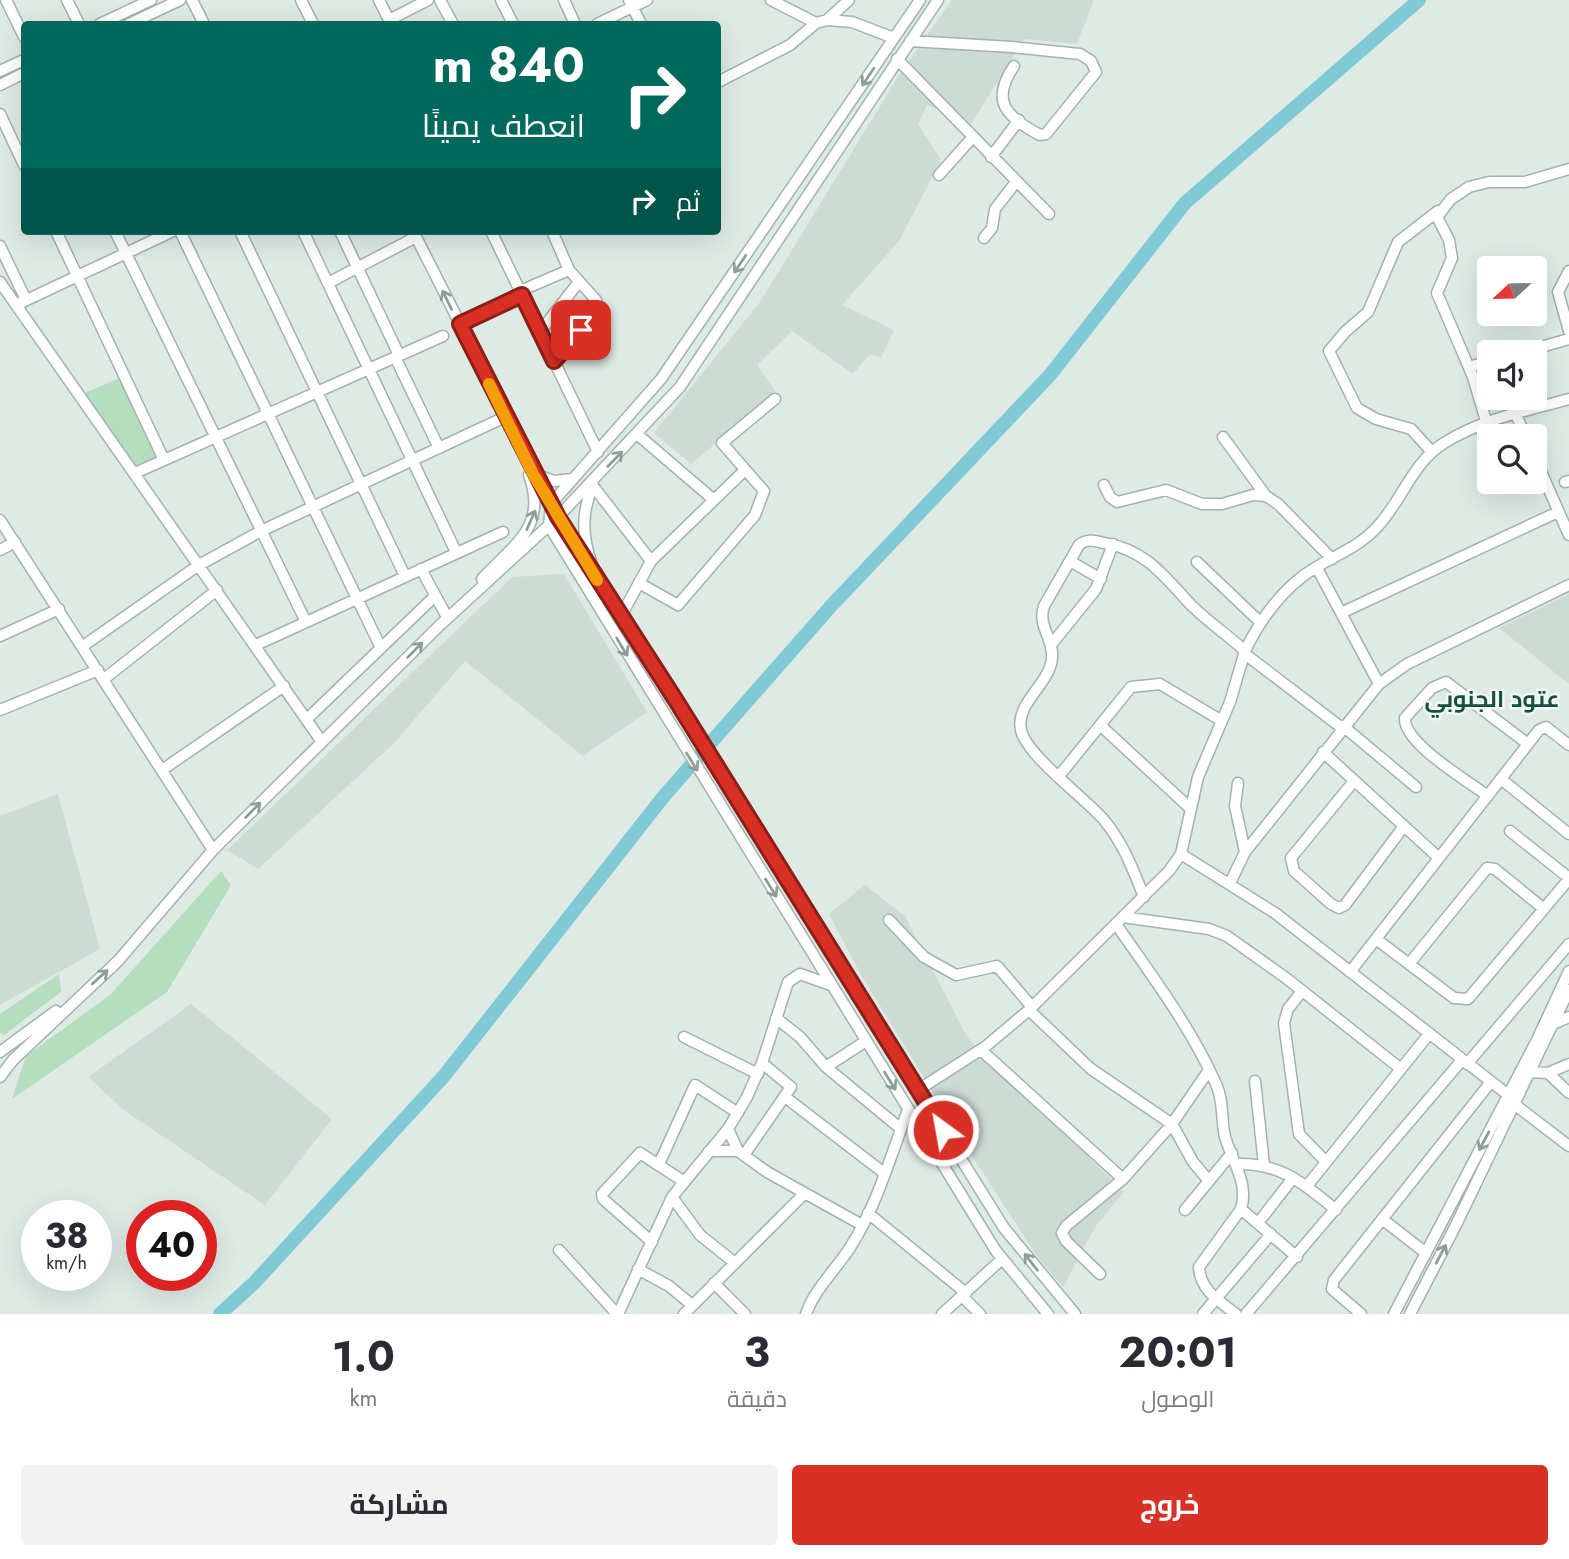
<!DOCTYPE html>
<html lang="ar">
<head>
<meta charset="utf-8">
<style>
	body { margin:0; font-family:Jost,Cairo,sans-serif; background:#f2f2f3; color:#2b2b33; direction:rtl; height:100vh; display:flex; flex-direction:column; font-size:26px; white-space:nowrap }
	* { box-sizing:border-box; margin:0 }
	p { font-size:23px; color:#7c7c81 }
	.icon { flex:none; width:38px; height:38px; fill:none; stroke:currentColor; stroke-width:2; stroke-linecap:round; stroke-linejoin:round }
	.map { position:relative; height:1314px; overflow:hidden; direction:ltr }
	.sheet { display:flex; flex-direction:column; background:#fff; flex:1 }
	.sheet>* { flex:none }
	.banner { position:absolute; left:21px; top:21px; width:700px; height:214px; border-radius:7px; box-shadow:0 7px 28px #0002; direction:rtl; background:#00695c; color:#fff; overflow:hidden }
	.needle { width:46px; rotate:248deg }
	.controls { position:absolute; left:1477px; top:256px; display:grid; gap:14px }
	.controls a { display:grid; place-items:center; width:70px; height:70px; border-radius:7px; background:#fff; box-shadow:0 7px 28px #0002; font-size:35px }
	.speed { position:absolute; left:21px; top:1200px; display:flex; gap:14px; font-size:35px; font-weight:700; text-align:center }
	.speed>* { display:grid; place-content:center; width:91px; height:91px; border-radius:50%; background:#fff; box-shadow:0 7px 28px #0002; line-height:1 }
	.speed small { font-size:18px; font-weight:400 }
	.speed .limit { border:10px solid #d22; background:#fff; color:#111 }
	.pin { position:absolute; display:grid; place-items:center; width:60px; height:60px; color:#fff; margin:-30px; border-radius:14px; box-shadow:0 4px 10px #0006 }
	.me { position:absolute; width:77px; margin:-38px; rotate:328deg; stroke-linejoin:round; filter:drop-shadow(0 0 5px #0008) }
	.turn { display:flex; align-items:center; gap:24px; height:147px; padding:0 21px; font-size:32px }
	.turn .icon { width:91px; height:91px; stroke-width:2.5 }
	.turn b { display:block; font-size:49px; line-height:60px }
	.then { display:flex; align-items:center; height:66px; padding:0 21px; background:#0003; gap:14px; font-size:26px }
	.eta { display:flex; justify-content:space-evenly; align-items:center; height:119px; text-align:center }
	.eta b { font-size:42px; font-weight:700; line-height:49px }
	.action { display:flex; gap:14px; margin-top:auto; padding:14px 21px }
	.action a { flex:1; height:80px; border-radius:7px; background:#d93025; color:#fff; font-size:28px; font-weight:700; line-height:80px; text-align:center }
	.action a+a { background:#f2f2f3; color:#2b2b33 }
	.map>svg:first-child { display:block }
</style>
</head>
<body>
<div class="map">
<svg width="1569" height="1314" viewBox="0 0 1569 1314">
	<rect width="100%" height="100%" fill="#deebe5"/>
	<path fill="#ccdbd4" d="M952,0H1094L1077,44L1024,39L971,124L927,105L918,124L941,160L899,241L842,305L894,330L881,358L870,354L853,374L792,331L757,365L776,392L691,464L654,433L760,302L901,72Z
		M564,574L647,712L583,756L465,661L394,743L258,869L227,850L512,577Z
		M1569,594V684L1499,628Z
		M58,794L100,949L0,1005V816Z
		M865,885L905,916L967,1037L1124,1192L1095,1227L1063,1287L1036,1255L967,1148L860,973L829,914Z
		M191,1004L332,1119L265,1205L125,1111L88,1077Z"/>
	<path fill="#b5debf" d="M124,376L164,460L135,473L80,395Z
		M221,871L231,885L167,992L12,1099L26,1056L110,995Z
		M59,974L61,992L4,1035L0,1033V1014Z"/>
	<g fill="none" stroke-linecap="round" stroke-linejoin="round">
		<path stroke="#81cad5" stroke-width="14" d="M220,1314L254,1283L444,1076L664,796L831,606L1050,375L1185,203L1419,0"/>
		<g stroke="#a1b3ac" stroke-width="13">
			<path id="minor" d="M6,0L24,37
				M67,0L79,24
				M192,0L204,24
				M301,0L313,24
				M379,0L391,24
				M440,0L453,24
				M501,0L513,24
				M564,0L575,24
				M629,0L641,24
				M771,0L816,23
				M920,0L661,379L551,504L549,526L996,1251L1048,1314
				M389,20L428,0
				M827,20L849,0
				M100,24L151,0
				M129,24L180,0
				M597,24L647,0
				M910,41L1012,47L1080,54L1091,61L1096,72L1046,134L1040,135C1006,117 990,101 1014,66
				M897,59L1049,214
				M0,71L24,60
				M718,82L790,45L816,23L827,20L852,22L894,38
				M0,85L24,73
				M0,114L24,165
				M991,157L1019,120
				M939,175L972,138
				M56,231L164,460
				M115,231L306,622
				M180,231L381,648
				M240,231L405,576
				M303,231L456,552
				M340,231L399,355
				M413,231L558,517L675,699L1004,1228L1075,1314
				M491,231L598,452
				M552,231L569,270L596,300L598,307L554,361
				M984,238L992,228L995,209L1016,182
				M0,246L26,300
				M1569,271L1558,292L1569,331
				M0,282L322,742
				M328,283L416,237
				M520,291L569,270
				M16,305L173,231
				M459,324L522,295
				M540,332L578,283
				M1523,352L1569,339
				M395,357L439,448
				M1469,367L1489,361
				M1516,414L1525,436
				M1486,421L1473,377L1437,293L1452,258L1449,240L1437,217L1451,199L1469,187L1489,182H1525L1569,169
				M638,435L714,500
				M1223,437L1266,496
				M1432,452L1411,429L1376,419L1357,408L1329,351L1345,332L1368,312L1398,242L1438,211
				M1535,458L1569,535
				M135,473L443,336
				M534,474L554,481L573,479
				M1565,482L1569,481
				M1104,485L1110,497L1117,502L1166,490L1202,504H1222L1253,495L1266,496L1278,504L1332,559
				M593,486L651,561L621,616
				M0,520L213,850
				M0,550L15,542
				M651,561L745,470
				M1070,561L1101,579
				M1197,562L1260,622
				M592,565C582,535 581,514 593,485
				M1317,568L1341,613
				M421,569L447,617
				M482,579C514,544 548,527 529,475
				M639,583L678,605L755,515L764,491L722,443L775,399
				M0,636L59,609
				M256,645L503,532
				M1051,645L1096,589L1113,544
				M83,646L199,565L261,531L505,417
				M1245,651C1259,622 1277,596 1303,576C1328,557 1357,550 1378,526C1402,500 1413,462 1444,443C1482,419 1526,411 1569,399
				M1245,654L1342,728
				M104,679L217,590
				M1379,684L1341,613L1558,512
				M0,710L98,670
				M307,719L435,596
				M1100,725L1191,809
				M1343,726L1416,787
				M1323,752L1439,858
				M162,770L284,686
				M1059,776L1131,687L1160,684L1222,721
				M1501,779L1569,834
				M1354,781L1291,858L1294,871L1331,904L1339,908L1345,905L1404,826
				M1238,783L1235,806L1245,852
				M1488,796C1468,781 1403,743 1405,718L1432,688L1446,682L1528,744
				M1510,831L1569,878
				M1181,854L1275,913L1516,1101
				M1230,883L1245,852L1379,684L1407,664L1569,585
				M1123,917L1209,929L1227,936L1286,978L1401,1069
				M889,920L924,957L956,975L997,966L1032,1007
				M1116,924C1151,975 1191,1027 1216,1084C1224,1101 1221,1120 1225,1137C1232,1161 1249,1183 1241,1209L1199,1267C1200,1290 1219,1301 1236,1314
				M1376,939L1454,998L1468,999L1569,879
				M1409,964L1487,868L1495,869L1544,909
				M1350,972L1539,730L1546,727L1569,745
				M1302,991L1288,1009L1284,1023L1299,1134L1326,1162
				M1029,1010L1091,1069L1172,1124L1193,1162L1209,1181
				M776,1018L800,1037L826,1067L901,1129
				M1553,1024L1569,1017
				M684,1037L758,1074
				M981,1050L1123,1179
				M0,1052L56,1011
				M1467,1064L1569,944
				M826,1067L866,1041
				M1530,1072L1548,1073L1569,1093
				M1548,1073L1569,1064
				M0,1077L13,1060L118,961L213,850L439,626L558,517L680,387L938,0
				M1255,1081L1264,1165
				M918,1090L985,1047L1029,1010L1169,871L1181,854L1198,777L1230,702L1245,651C1228,635 1208,622 1191,605C1164,576 1146,550 1104,543C1095,541 1087,538 1079,545L1044,606C1037,626 1054,639 1052,658C1050,684 1015,703 1021,730C1026,755 1085,798 1104,820C1123,843 1133,869 1144,897
				M785,1097L884,1173
				M1514,1104L1569,1146
				M728,1129L738,1151L767,1172L862,1225
				M709,1151H738
				M744,1155L791,1087L762,1063
				M659,1164L695,1085L738,1113
				M1237,1164C1281,1163 1303,1183 1336,1210
				M1307,1186L1429,1034
				M672,1197L700,1235L735,1263
				M1241,1209L1297,1257
				M1185,1210L1232,1153
				M868,1213L966,1293
				M1382,1219L1426,1253
				M1258,1223L1293,1178
				M652,1242L603,1199L602,1194L640,1153L683,1181
				M559,1250L617,1314
				M638,1269L669,1286L692,1305
				M1100,1274L1066,1241L1062,1233L1066,1226L1123,1179L1172,1124L1209,1070
				M714,1283L745,1314
				M962,1296L980,1314
				M618,1314L672,1197L728,1129L747,1097L762,1063L788,982L800,974L831,985
				M684,1314L804,1194
				M806,1314C815,1288 836,1270 851,1246C877,1205 891,1155 908,1110
				M942,1314L1002,1259
				M1203,1314L1271,1234
				M1246,1314L1462,1060
				M1361,1314L1332,1289L1334,1280L1490,1083
				M1394,1314L1537,1040L1569,971
				M1410,1314L1456,1225L1569,990"/>
		</g>
		<use href="#minor" stroke="#fff" stroke-width="10"/>
	</g>
	<defs><path id="oneway-shaft" d="M-6 0H5M1.5-3L5.5 0L1.5 3" fill="none" stroke-width="1.6" stroke-linecap="round" stroke-linejoin="round" transform="scale(1.75)"/></defs>
	<g stroke="#8e9e99">
		<use href="#oneway-shaft" transform="translate(868 77) rotate(124)"/>
		<use href="#oneway-shaft" transform="translate(740 264) rotate(124)"/>
		<use href="#oneway-shaft" transform="translate(447 300) rotate(-116)"/>
		<use href="#oneway-shaft" transform="translate(615 459) rotate(-46)"/>
		<use href="#oneway-shaft" transform="translate(531 520) rotate(-66)"/>
		<use href="#oneway-shaft" transform="translate(622 647) rotate(59)"/>
		<use href="#oneway-shaft" transform="translate(415 650) rotate(-45)"/>
		<use href="#oneway-shaft" transform="translate(692 762) rotate(58)"/>
		<use href="#oneway-shaft" transform="translate(253 810) rotate(-45)"/>
		<use href="#oneway-shaft" transform="translate(771 888) rotate(58)"/>
		<use href="#oneway-shaft" transform="translate(100 977) rotate(-42)"/>
		<use href="#oneway-shaft" transform="translate(890 1081) rotate(58)"/>
		<use href="#oneway-shaft" transform="translate(1484 1141) rotate(118)"/>
		<use href="#oneway-shaft" transform="translate(1441 1254) rotate(-62)"/>
		<use href="#oneway-shaft" transform="translate(1031 1262) rotate(-128)"/>
	</g>
	<g fill="none" stroke-linecap="round" stroke-linejoin="round">
		<g stroke="#8d1f18" stroke-width="18">
			<path id="route" d="M581,330L554,361L522,295L460,324L558,517L675,699L943,1130"/>
		</g>
		<use href="#route" stroke="#d93025" stroke-width="12"/>
		<path stroke="#f59e0b" stroke-width="12" d="M489,384L533,474L597,580"/>
	</g>
	<g text-anchor="middle" stroke-width="5" stroke-linejoin="round" paint-order="stroke">
		<g font-size="23" font-weight="bold" fill="#194f40" stroke="#eff7f3">
			<text x="1492" y="707">عتود الجنوبي</text>
		</g>
	</g>
</svg>
<div class="controls">
<a><svg class="needle" viewBox="-14 -14 28 28"><path d="M0-13l5 13h-10z" fill="#e53935"/><path d="M0 13l5-13h-10z" fill="#7c7c81"/></svg></a>
<a><svg class="icon" aria-label="sound" viewBox="0 0 24 24"><path d="M4 9h4l5-4v14l-5-4H4zM17 9q2 3 0 6"/></svg></a>
<a><svg class="icon" aria-label="search" viewBox="0 0 24 24"><circle cx="10" cy="10" r="6"/><path d="M15 15l6 6"/></svg></a>
</div>
<div class="speed"><div>38<small>km/h</small></div><div class="limit">40</div></div>
<div class="pin" style="left:581px;top:330px;background:#d93025"><svg class="icon" aria-label="arrive" viewBox="0 0 24 24"><path d="M6 21V4h12l-3 4 3 4H6"/></svg></div>
<svg class="me" style="left:943px;top:1130px" viewBox="-20 -20 40 40"><circle r="17" fill="#d93025" stroke="#fff" stroke-width="3"/><path d="M0-11L8 9 0 5-8 9z" fill="#fff"/></svg>
<div class="banner">
<div class="turn"><svg class="icon" aria-label="right" viewBox="0 0 24 24"><path d="M7 20v-9h11M14 6l5 5-5 5"/></svg><div><b>840 m</b>انعطف يمينًا</div></div>
<div class="then">ثم<svg class="icon" aria-label="right" viewBox="0 0 24 24"><path d="M7 20v-9h11M14 6l5 5-5 5"/></svg></div>
</div>
</div>
<section class="sheet">
<div class="eta">
<div><b>20:01</b><p>الوصول</p></div>
<div><b>3</b><p>دقيقة</p></div>
<div><b>1.0</b><p>km</p></div>
</div>
<div class="action"><a>خروج</a><a>مشاركة</a></div>
</section>
</body>
</html>
